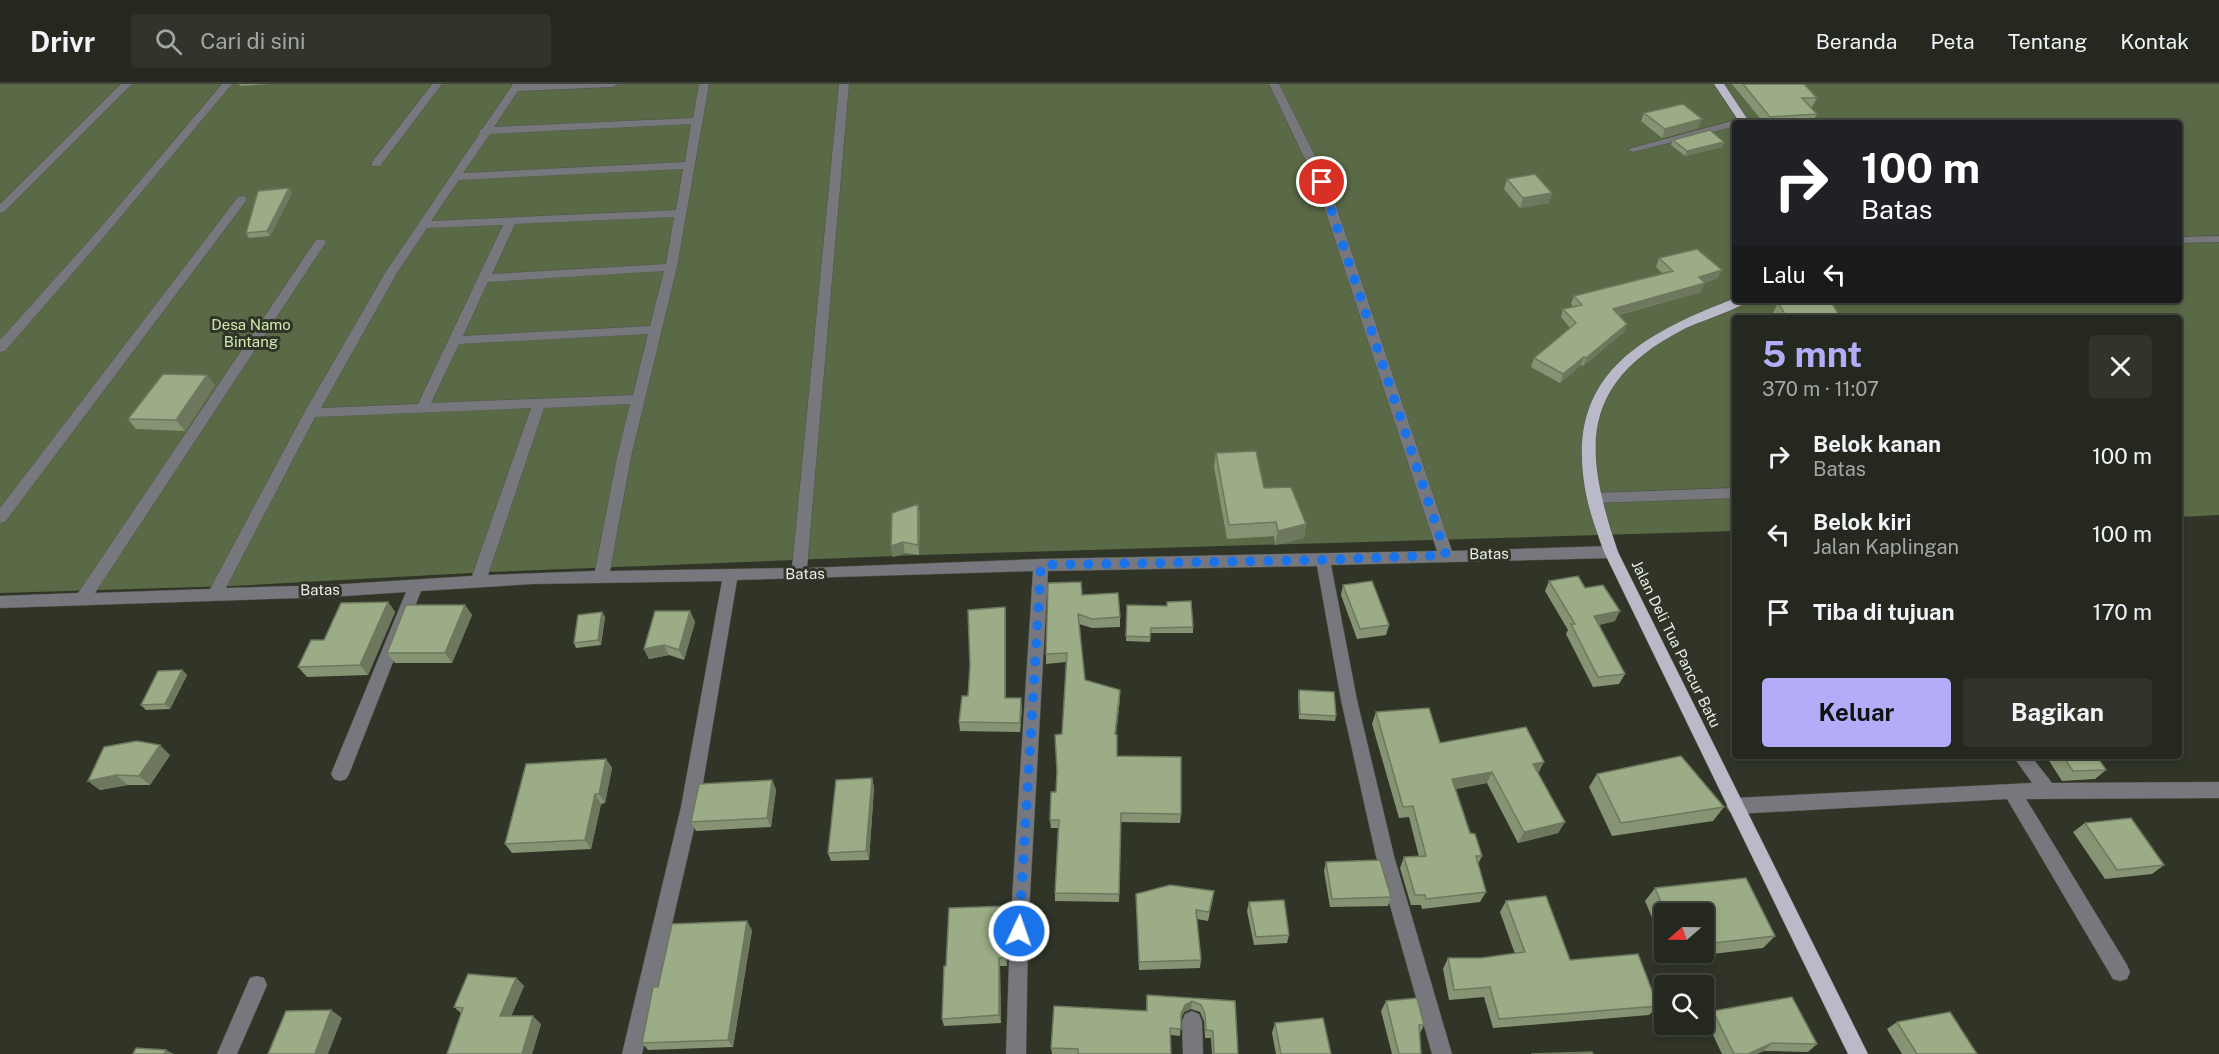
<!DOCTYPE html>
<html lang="id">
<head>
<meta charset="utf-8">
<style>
	body { margin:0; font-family:"Public Sans",sans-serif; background:#30342b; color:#f1f3f6; height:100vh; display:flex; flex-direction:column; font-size:22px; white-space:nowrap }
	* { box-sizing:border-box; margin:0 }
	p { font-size:20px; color:#a3a6a4 }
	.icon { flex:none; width:33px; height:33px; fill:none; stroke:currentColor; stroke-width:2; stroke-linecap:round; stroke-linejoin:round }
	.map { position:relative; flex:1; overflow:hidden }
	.details { position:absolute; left:1732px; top:231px; width:450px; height:444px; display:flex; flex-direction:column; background:#24281e; border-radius:6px; box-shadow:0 3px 9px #0003,0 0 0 2px #41443c }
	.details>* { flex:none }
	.banner { position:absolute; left:1732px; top:36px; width:450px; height:183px; border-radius:6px; box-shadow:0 3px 9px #0003,0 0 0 2px #41443c; background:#202124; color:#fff; overflow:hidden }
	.needle { width:39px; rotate:250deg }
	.buttons { position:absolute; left:1654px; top:819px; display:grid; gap:12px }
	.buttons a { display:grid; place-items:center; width:60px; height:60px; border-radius:6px; background:#24281e; box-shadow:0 3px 9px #0003,0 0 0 2px #41443c; font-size:30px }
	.pin { position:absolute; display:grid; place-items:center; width:51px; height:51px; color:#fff; margin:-26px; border:3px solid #fff; border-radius:50%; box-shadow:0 2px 6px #0007 }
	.me { position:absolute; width:66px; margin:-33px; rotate:3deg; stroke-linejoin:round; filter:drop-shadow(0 0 4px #0008) }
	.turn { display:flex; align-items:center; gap:21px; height:126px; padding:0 30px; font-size:27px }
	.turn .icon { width:78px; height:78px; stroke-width:2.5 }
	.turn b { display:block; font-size:42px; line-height:51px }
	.then { display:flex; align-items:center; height:57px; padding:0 30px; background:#0003; gap:12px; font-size:22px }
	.round { display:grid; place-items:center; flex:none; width:63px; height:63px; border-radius:6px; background:#30342b }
	.summary { display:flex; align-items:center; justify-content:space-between; height:102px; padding:0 30px }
	h1 { font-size:36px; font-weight:700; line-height:45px; color:#b3adf9 }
	.button { display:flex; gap:12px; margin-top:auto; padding:12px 30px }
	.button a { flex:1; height:69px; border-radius:6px; background:#b3adf9; color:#111; font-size:24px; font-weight:700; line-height:69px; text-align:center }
	.button a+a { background:#30342b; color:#f1f3f6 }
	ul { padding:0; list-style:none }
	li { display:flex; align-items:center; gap:18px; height:78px; padding:0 30px }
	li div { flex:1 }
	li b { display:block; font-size:22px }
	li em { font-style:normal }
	header { display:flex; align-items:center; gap:36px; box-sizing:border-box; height:84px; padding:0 30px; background:#24281e; border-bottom:2px solid #41443c }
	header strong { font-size:28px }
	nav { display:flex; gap:33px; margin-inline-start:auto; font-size:21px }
	.search { width:420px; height:54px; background:#30342b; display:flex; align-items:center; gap:15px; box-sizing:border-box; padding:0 21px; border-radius:6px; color:#a3a6a4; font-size:22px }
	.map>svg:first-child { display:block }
</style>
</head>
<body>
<header>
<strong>Drivr</strong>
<div class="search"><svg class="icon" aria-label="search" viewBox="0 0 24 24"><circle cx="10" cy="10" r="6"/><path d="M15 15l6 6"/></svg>Cari di sini</div>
<nav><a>Beranda</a><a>Peta</a><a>Tentang</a><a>Kontak</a></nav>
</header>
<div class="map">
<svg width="2219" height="970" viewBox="0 0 2219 970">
	<rect width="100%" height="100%" fill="#303528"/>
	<path fill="#5a6946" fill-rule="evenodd" d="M0,0H2219V431L2180,433V234H1736L1735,447L919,471L489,488L231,502L0,509ZM1736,39H2180V216H1736Z"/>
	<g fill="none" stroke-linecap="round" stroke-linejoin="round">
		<g stroke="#4e5346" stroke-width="1">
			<path id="minor" d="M121,0H132L4,128L0,129V120Z
				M222,0H232L103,154L5,267L0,268V256L95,150Z
				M432,0H442L380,82H372V78Z
				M513,0H618L613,3L518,7L494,43L693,34L699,0H709L677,183L631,373L610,487L792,484L839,0H849L807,484L1041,475L1437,467L1316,98L1269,0H1279L1328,98L1452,467L1611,462L1616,464L1618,468L1616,472L1611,474L1331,481L1357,616L1394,772L1452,970H1432L1376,772L1341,616L1317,482L1048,487L1028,847L1026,970H1006L1010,847L1033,487L737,496L699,723L642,970H622L681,723L722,497L532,500L421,507L349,690L346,695L340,697L334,695L331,690L406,508L329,513L0,524V512L78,509L316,156H324L326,158L95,509L210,505L304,329L385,189L480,49L479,47L483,44ZM691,40L685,78L463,89L490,50ZM683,85L676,126L431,137L459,96ZM674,133L666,180L492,190L515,140ZM503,141L418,320L321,324L397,189L427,144ZM664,187L650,242L463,252L488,198ZM648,250L633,311L431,319L459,260ZM630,320L617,373L595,487L488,491L544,324ZM531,324L472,492L329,501L226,504L315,333Z
				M1743,34L1747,35V39H1736V42L1633,68L1628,65Z
				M242,112L246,113V117L5,438L0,439V424L238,113Z
				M2219,152V158L2180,159V153Z
				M1736,404V414L1594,419L1587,414L1594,409Z
				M2013,672H2031L2052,699L2219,698V714L2026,715L2127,881L2130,888L2127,895L2120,897L2113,895L2007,715L1735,730L1729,727L1726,722L1729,717L1735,714L2032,699Z
				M257,892L264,894L267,901L237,970H217L250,894Z
				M1192,927L1199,930L1202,937L1203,970H1183L1182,937L1185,930Z"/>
		</g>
		<g stroke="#4e5346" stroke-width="1">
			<path id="major" d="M1714,0H1724L1750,39H1740Z
				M1736,214L1749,216C1740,225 1701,237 1686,244C1578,299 1583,365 1618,468L1868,970H1848L1604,468C1598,451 1591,433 1587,415C1561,294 1636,252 1736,214Z"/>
		</g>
		<use href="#minor" fill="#77777e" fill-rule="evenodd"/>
		<use href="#major" fill="#bab9c8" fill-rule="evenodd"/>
	</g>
	<path fill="#869473" d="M239,0H271L240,2Z
		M1732,0H1804L1817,14L1812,23H1810L1817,30L1812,39H1764Z
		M1644,29L1698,44L1662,54L1641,37Z
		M1673,56L1724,58L1722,63L1685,72L1671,61Z
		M1507,95L1552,109L1549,119L1520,124L1504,105Z
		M289,104L292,109L270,152L249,154L246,149Z
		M1659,174L1718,194L1704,199L1701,208L1619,231L1624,248L1583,282L1581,281L1560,299L1531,283L1534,274L1570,244L1561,233L1563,225L1573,223L1571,220L1574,212L1663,190L1656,183Z
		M1778,218L1841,234H1776L1773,229Z
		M215,301L185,347L136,345L128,335Z
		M1216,369L1264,404L1306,440L1304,454L1275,461L1274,452L1227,455L1214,383Z
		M918,420L920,431L919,471L905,469L893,473L891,462Z
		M1549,497L1585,504L1615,537L1599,541L1625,590L1619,600L1593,603L1566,550L1568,546L1545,507Z
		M1343,501L1389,541L1386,551L1357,555L1341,511Z
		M1082,511L1120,533V543L1092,544L1079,540L1085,596L1120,606V615L1116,650L1117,672L1181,730L1180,739L1121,738L1119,818L1055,817V809L1058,744H1051L1050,736L1056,708L1062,650L1066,578L1046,580V570Z
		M388,518L395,528L368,591L307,593L298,583L324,556Z
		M465,521L472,531L452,579H395L387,569Z
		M1127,521L1193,543V549H1151L1150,558L1126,557Z
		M1005,523L1006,532V614L1022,623L1020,648L960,647L959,638L968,612Z
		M690,527L695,538L684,576L669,571L649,575L644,565Z
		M602,528L605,533L601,561L576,564L574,559Z
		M182,586L187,591L170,625L146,626L141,621Z
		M1299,606L1336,632L1335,637L1299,635L1298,611Z
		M1376,628L1440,659L1538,689L1565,738L1558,749L1518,759L1487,699L1456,705L1470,749L1482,772L1478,780L1486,808L1480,818L1422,825L1421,821H1411L1400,784L1404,773H1419L1409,733L1399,734L1372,640Z
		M170,671L150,701H128L100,706L88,697Z
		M2046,672H2097L2106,686L2095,695L2062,697Z
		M606,675L612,684L605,719L601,720L591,765L512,769L505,760Z
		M1597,690L1724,723L1713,737L1612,752L1589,703Z
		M872,694L874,704L869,776L831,777L828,769Z
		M772,696L776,706L771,743L696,747L691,738Z
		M2085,739L2164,781L2152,790L2105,795L2073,748Z
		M1326,778L1391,813L1388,822L1330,823L1324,787Z
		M1655,804L1775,852L1763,864L1670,875L1667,868H1704V830H1665V864L1645,817Z
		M1136,810L1213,815L1208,837L1197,835L1201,876L1200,884L1139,886Z
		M1506,817L1570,876L1658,922L1649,931L1493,944L1484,913L1449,916L1443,885L1448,874H1481L1515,870L1500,828Z
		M1249,818L1289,851L1287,859L1254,861L1247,827Z
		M1009,831L1007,882H1000L1001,939L944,942L942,935Z
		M752,846L733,963L648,966L642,959L658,903Z
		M516,894L524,902L511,932L541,940L532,970H447L461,929L454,923Z
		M1147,911L1235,917L1238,970H1212L1211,954H1205L1204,937L1200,928L1191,925L1184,928L1181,935L1180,952L1171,951V970H1052L1051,964L1146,927Z
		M1386,917L1424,941L1420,949L1421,970H1392L1381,927Z
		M1713,927L1817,960L1808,968L1764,967L1756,970H1722L1705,934Z
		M1897,938L1977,970H1902L1887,945Z
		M1275,939L1331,970H1276L1272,949Z"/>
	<path fill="#6d785e" d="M1702,35L1698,44L1662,54L1665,45Z
		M1724,58L1722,63L1685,72L1687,67Z
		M289,104L292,109L270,152L267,147Z
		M1552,109L1549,119L1520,124L1523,114Z
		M1722,186L1718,194L1695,202L1699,193Z
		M1705,199L1701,208L1610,233L1613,225Z
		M1627,240L1624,248L1583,282L1586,274Z
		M1584,273L1581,281L1560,299L1563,290Z
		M207,291L215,301L185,347L176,336Z
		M918,420L920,431L919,471L918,461Z
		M1306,440L1304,454L1275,461L1278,447Z
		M903,458L905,469L893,473L891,462Z
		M388,518L395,528L368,591L360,581Z
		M465,521L472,531L452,579L445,569Z
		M1005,523L1006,532V622L1005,614Z
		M690,527L695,538L684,576L679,566Z
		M1620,527L1615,537L1589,543L1594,532Z
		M602,528L605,533L601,561L598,556Z
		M664,561L669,571L649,575L644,565Z
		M182,586L187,591L170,625L165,620Z
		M1120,606V615L1115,659V650Z
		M1021,614L1022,623L1020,648V639Z
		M160,661L170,671L150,701L139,692Z
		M606,675L612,684L605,719L599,710Z
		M1544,678L1538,690L1533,680Z
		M1492,688L1487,699L1448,706L1452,695Z
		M116,691L128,701L100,706L88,697Z
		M872,694L874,704L869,776L866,767Z
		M772,696L776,706L771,743L767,734Z
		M595,710L601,720L591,765L585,756Z
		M1565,738L1558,749L1518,759L1524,748Z
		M1008,822L1009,831L1007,882L1005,874Z
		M747,837L752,846L733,963L728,956Z
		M999,874L1000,882L1001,939L999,931Z
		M516,894L524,902L508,940L500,932Z
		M1192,917L1191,925L1184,928L1180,937L1181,930L1185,921Z
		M331,926L342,934L328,970H315Z
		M533,932L541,940L532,970H522Z
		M1772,959L1764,967L1756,970H1748Z
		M166,966L174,970H164Z"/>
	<path fill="#9cac86" stroke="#6d785e" stroke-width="1.5" d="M1743,0H1804L1817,14H1802L1817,30L1770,33Z
		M1683,20L1702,35L1665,45L1644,29Z
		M1710,46L1724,58L1687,67L1673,56Z
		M1535,90L1552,109L1523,114L1507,95Z
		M289,104L267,147L246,149L258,107Z
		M1697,165L1722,186L1699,193L1705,199L1613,225L1627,240L1586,274L1584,273L1563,290L1534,274L1576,239L1563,225L1582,221L1574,212L1673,187L1659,174Z
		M1778,218L1832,219L1841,234H1787Z
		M163,290L207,291L176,336L128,335Z
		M1256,367L1264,404L1291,403L1306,440L1278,447L1276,438L1229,441L1216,369Z
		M918,420V461L903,458L891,462L892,429Z
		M1578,492L1585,504L1603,501L1620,527L1594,532L1625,590L1598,593L1571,540H1575L1549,497Z
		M1372,497L1389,541L1360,545L1343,501Z
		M1081,498L1082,511L1118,509L1120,533L1092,535L1078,530L1085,596L1120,606L1115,650L1117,651V672L1181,673V730L1121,729L1119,810L1055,809L1059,736H1050L1051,708H1056L1057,687L1055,651L1062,650L1067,569L1046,570L1048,499Z
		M1191,517L1193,543L1151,544L1150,553L1126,552L1127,521L1167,522V518Z
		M388,518L360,581L298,583L311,556H324L341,519Z
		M406,521H465L445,569H387Z
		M1005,523V614H1021L1020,639L959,638L962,612H968L970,582L968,526Z
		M655,527H690L679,566L664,561L644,565Z
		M602,528L598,556L574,559L578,531Z
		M182,586L165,620L141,621L158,587Z
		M1299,606L1334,608L1336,632L1300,630Z
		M1429,624L1440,659L1526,643L1544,678L1533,680L1565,738L1524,748L1492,688L1452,695L1470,749L1475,750L1482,772H1476L1486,808L1426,815L1425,811H1415L1404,773L1426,772L1413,722L1403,723L1376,628Z
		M137,657L160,661L139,692L116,691L88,697L104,663Z
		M1681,672L1724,723L1621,739L1597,690Z
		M2063,672H2097L2106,686L2073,687Z
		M606,675L599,710H595L585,756L505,760L526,680Z
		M872,694L866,767L828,769L836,696Z
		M772,696L767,734L691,738L699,700Z
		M2131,734L2164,781L2117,786L2085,739Z
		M1380,776L1391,813L1332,815L1326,778Z
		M1746,794L1775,852L1704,860V830H1666L1655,804Z
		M1170,801L1214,807L1209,828L1196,826L1201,876L1139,878L1136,810Z
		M1546,812L1570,876L1638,870L1658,922L1499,935L1490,903L1454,906L1448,874H1481L1525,868L1506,817Z
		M1284,816L1289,851L1256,853L1249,818Z
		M1008,822L1005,874H999V931L942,935L944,882H946L949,824Z
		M747,837L728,956L642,959L653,903H658L672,840Z
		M468,890L516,894L500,932H533L522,970H447L463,924L454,923Z
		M1147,911L1235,917L1238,970H1214L1213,947L1206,946L1205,930L1201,921L1192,917L1185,921L1181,930V945L1170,944L1171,970H1078V965L1051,964L1054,922L1147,927Z
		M1792,913L1817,960L1772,959L1748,970H1734L1713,927Z
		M1417,914L1424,941H1419L1421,970H1399L1386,917Z
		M331,926L315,970H268L286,927Z
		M1950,928L1977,970H1917L1897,938Z
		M1323,934L1331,970H1281L1275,939Z
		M136,964L166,966L164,970H133Z
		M1592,968L1593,970H1531Z"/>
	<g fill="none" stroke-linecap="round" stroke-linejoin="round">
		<path stroke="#1a73e8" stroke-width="10" stroke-dasharray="0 18" d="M1019,847L1041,481L1323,476L1446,471L1322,98"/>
	</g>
	<g text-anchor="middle" stroke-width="6" stroke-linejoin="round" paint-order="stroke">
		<g font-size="15" fill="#d0eaad" stroke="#303528">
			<text x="251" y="246">Desa Namo<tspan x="251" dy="17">Bintang</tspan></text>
		</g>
		<g font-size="15" fill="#ebeee6" stroke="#303528">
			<text transform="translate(1489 470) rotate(-1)" y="5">Batas</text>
			<text transform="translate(805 490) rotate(-1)" y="5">Batas</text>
			<text transform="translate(320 506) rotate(-1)" y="5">Batas</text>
			<text transform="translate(1676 560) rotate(64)" y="5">Jalan Deli Tua Pancur Batu</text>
		</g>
	</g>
</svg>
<div class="buttons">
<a><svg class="needle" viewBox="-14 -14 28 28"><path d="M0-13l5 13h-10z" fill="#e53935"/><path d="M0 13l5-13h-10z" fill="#a3a6a4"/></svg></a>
<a><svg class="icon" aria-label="search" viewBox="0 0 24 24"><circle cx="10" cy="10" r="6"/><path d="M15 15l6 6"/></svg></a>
</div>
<div class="pin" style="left:1322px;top:98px;background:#d93025"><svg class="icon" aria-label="arrive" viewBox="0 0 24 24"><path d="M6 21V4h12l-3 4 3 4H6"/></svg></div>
<svg class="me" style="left:1019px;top:847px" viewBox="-20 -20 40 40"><circle r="17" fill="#1a73e8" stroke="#fff" stroke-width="3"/><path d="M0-11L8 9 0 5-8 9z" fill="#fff"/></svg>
<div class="banner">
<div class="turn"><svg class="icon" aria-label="right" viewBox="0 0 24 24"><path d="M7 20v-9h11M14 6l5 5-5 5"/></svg><div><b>100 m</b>Batas</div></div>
<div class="then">Lalu<svg class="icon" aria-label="left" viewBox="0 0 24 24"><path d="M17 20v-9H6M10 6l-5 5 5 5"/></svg></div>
</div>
<section class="details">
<div class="summary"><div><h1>5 mnt</h1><p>370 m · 11:07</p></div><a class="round"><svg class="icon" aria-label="close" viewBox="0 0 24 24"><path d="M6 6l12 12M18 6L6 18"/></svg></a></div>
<ul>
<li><svg class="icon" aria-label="right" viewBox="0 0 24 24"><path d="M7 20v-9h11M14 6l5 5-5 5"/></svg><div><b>Belok kanan</b><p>Batas</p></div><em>100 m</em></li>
<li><svg class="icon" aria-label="left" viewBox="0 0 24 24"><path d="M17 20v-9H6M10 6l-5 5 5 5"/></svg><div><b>Belok kiri</b><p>Jalan Kaplingan</p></div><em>100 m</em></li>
<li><svg class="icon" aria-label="arrive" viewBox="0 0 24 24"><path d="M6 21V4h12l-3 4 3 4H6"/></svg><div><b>Tiba di tujuan</b></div><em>170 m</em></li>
</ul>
<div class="button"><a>Keluar</a><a>Bagikan</a></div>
</section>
</div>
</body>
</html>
